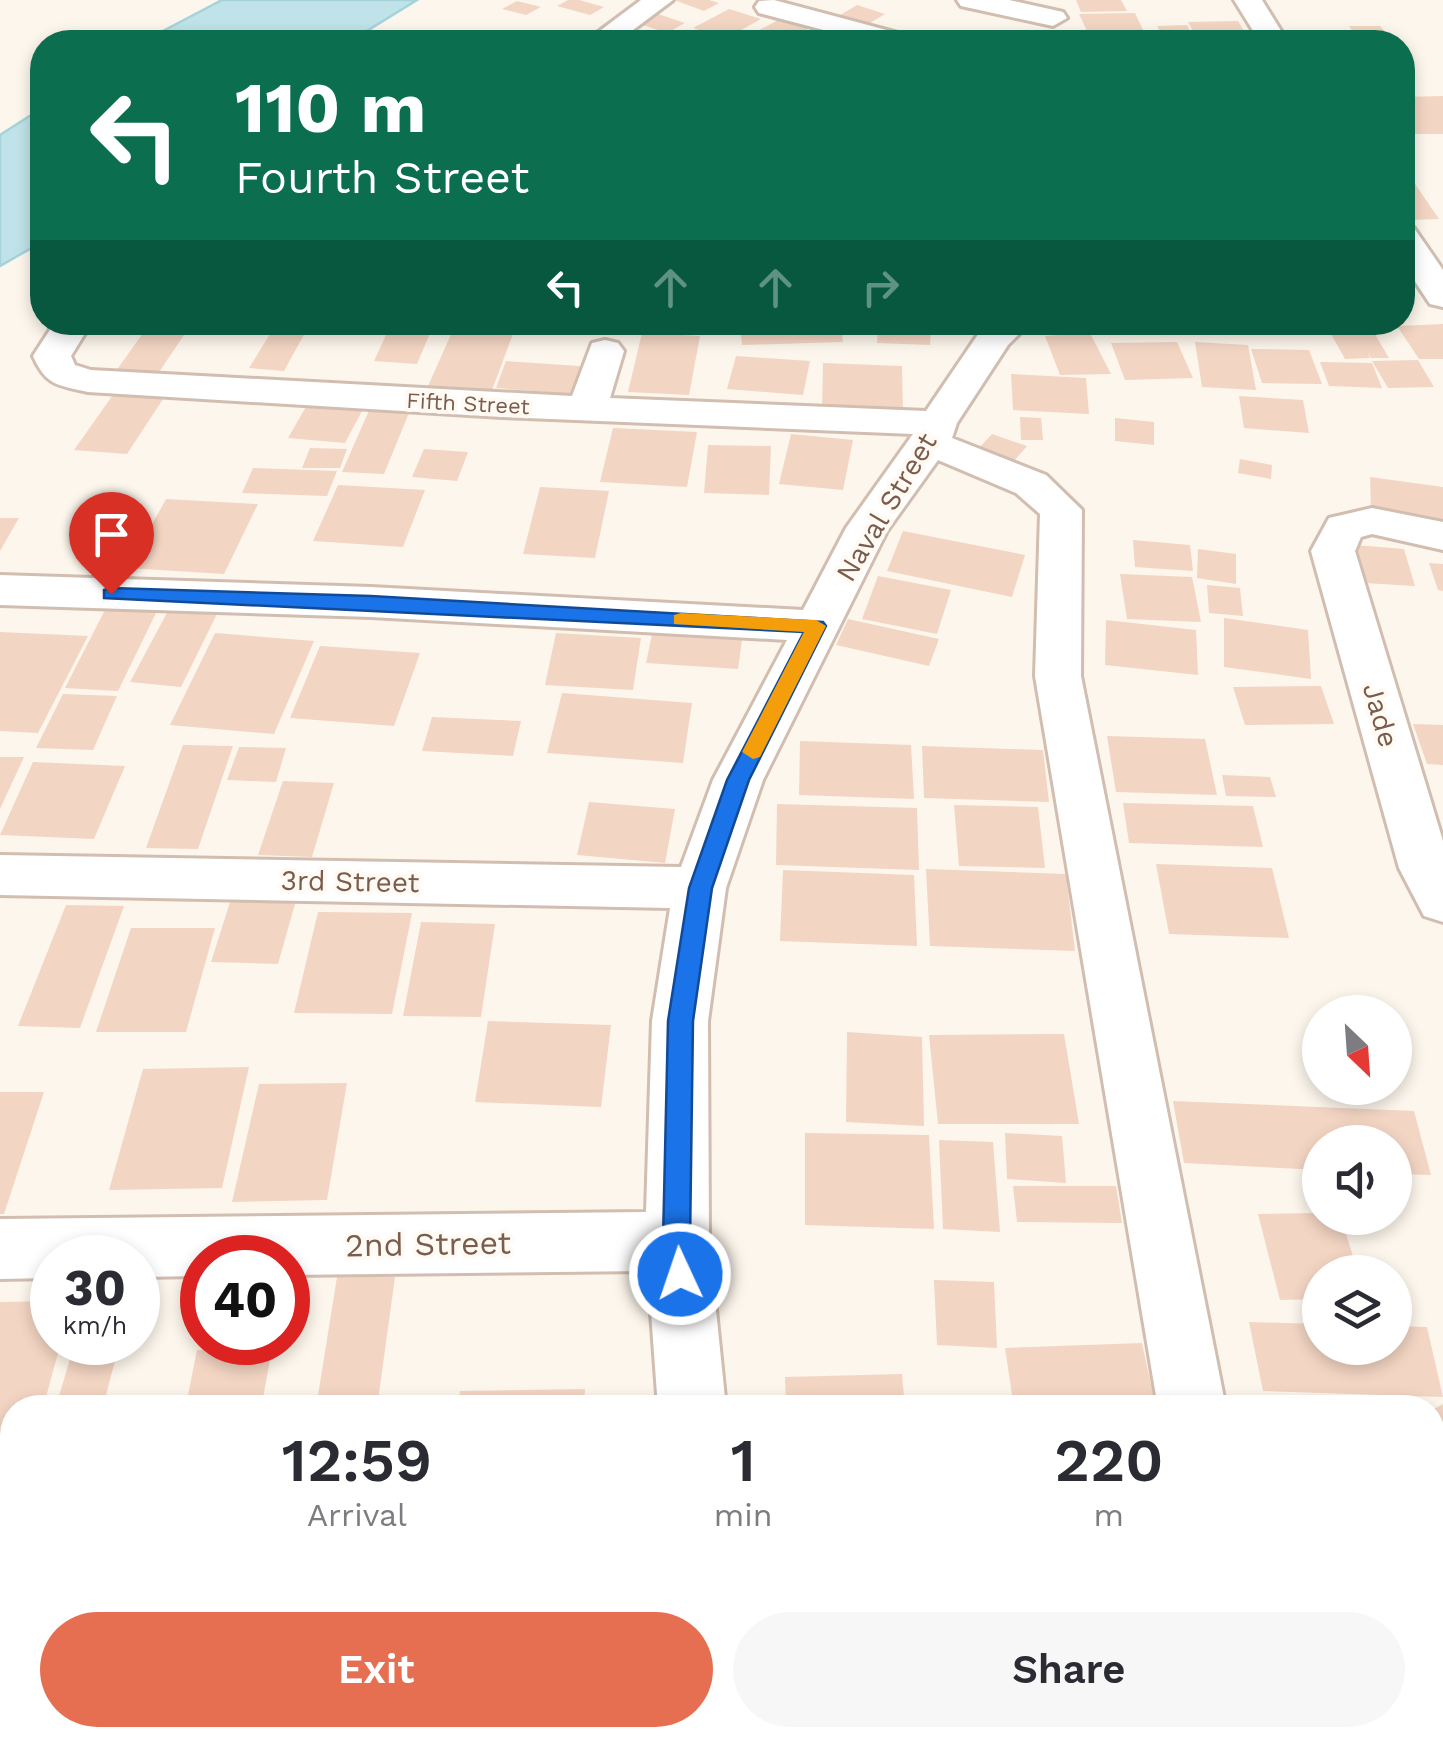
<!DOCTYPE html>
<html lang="en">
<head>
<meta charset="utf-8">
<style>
	body { margin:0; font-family:"Work Sans",sans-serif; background:#f7f7f7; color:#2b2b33; height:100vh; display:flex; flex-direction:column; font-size:38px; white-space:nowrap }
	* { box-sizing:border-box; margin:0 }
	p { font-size:32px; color:#7c7c81 }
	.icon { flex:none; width:55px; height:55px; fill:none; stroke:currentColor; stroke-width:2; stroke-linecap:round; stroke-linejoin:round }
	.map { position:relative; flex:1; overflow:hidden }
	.drawer { position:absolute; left:0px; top:1395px; width:1445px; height:352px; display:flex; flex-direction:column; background:#fff; border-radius:40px 40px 0 0; box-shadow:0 5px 15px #0003 }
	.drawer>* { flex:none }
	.guide { position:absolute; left:30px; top:30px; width:1385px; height:305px; border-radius:40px; box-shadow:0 5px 15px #0003; background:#0b6e4f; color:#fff; overflow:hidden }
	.needle { width:65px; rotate:155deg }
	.tools { position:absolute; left:1302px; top:995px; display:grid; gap:20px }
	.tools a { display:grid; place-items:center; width:110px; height:110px; border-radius:50%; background:#fff; box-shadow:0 5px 15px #0003; font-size:50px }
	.speed { position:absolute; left:30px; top:1235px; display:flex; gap:20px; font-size:50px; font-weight:700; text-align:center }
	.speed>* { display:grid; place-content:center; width:130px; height:130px; border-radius:50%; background:#fff; box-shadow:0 5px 15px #0003; line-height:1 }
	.speed small { font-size:25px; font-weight:400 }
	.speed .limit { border:15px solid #d22; background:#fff; color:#111 }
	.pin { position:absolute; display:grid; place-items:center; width:85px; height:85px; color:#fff; margin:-102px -42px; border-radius:50% 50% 50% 0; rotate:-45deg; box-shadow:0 0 10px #0007 }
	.pin .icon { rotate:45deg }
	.me { position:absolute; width:110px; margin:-55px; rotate:357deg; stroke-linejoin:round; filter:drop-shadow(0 0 8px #0008) }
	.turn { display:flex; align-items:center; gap:35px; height:210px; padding:0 40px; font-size:45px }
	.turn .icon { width:130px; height:130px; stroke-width:2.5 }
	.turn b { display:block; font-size:70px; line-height:85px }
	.lanes { display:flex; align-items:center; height:95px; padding:0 40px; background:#0003; justify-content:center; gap:50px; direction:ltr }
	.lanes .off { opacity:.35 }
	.eta { display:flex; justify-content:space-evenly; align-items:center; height:170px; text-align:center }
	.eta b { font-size:60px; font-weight:600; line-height:70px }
	.action { display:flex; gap:20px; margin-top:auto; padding:20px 40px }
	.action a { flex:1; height:115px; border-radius:60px; background:#e76f51; color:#fff; font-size:40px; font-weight:600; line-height:115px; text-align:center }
	.action a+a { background:#f7f7f7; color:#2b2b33 }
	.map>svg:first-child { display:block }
</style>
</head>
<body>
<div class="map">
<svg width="1443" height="1746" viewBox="0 0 1443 1746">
	<rect width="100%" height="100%" fill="#fdf6ec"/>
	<path fill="#bfe3e8" stroke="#a5d3da" stroke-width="2.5" d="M222,0H417L349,42H142Z
		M42,108V242L0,266V135Z"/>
	<path fill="#f3d5c3" d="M568,0H579L604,7L590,15L557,6Z
		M674,0H709L719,3L704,11Z
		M1076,0H1121L1127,11L1081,12Z
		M517,1L541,7L526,15L502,9Z
		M857,5L885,14L865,26L837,17Z
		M729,9L761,19L725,39L693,28Z
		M649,11L685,23L667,33L631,21Z
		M1135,13L1143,30L1087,31L1079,14Z
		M780,19L810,28L783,42L752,34Z
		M1238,21L1249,40L1198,41L1188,22Z
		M1187,25L1195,40H1165L1157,26Z
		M1349,26H1380L1387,34L1355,35Z
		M958,30L984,37L976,42H938Z
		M1443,96V134H1402V97Z
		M1413,181L1439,219L1410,220L1402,209V182Z
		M740,322H840L843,342L742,345Z
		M391,324L433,326L417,364L374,361Z
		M1369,324L1389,358H1371L1368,353L1370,358L1345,359L1326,325Z
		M1443,324V359H1419L1397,326Z
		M878,325L931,328L930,345L877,343Z
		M148,326L188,329L157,375L116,371Z
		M273,329L306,331L284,371L249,368Z
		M453,330L513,334L492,390L428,386Z
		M642,333L700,336L689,395L628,392Z
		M1090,333L1111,374L1060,375L1045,336Z
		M1177,342L1193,378L1125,380L1111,343Z
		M1195,342L1248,345L1256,390L1202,387Z
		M1251,349L1309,350L1322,384L1262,383Z
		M736,356L810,361L803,395L727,389Z
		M1418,360L1434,387L1388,388L1372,361Z
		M506,361L594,367L584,395L496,388Z
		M1320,362L1372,363L1382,388L1329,386Z
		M823,363L902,366L903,414L822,411Z
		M1011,374L1086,378L1089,414L1013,410Z
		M115,392L165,396L127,454L74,450Z
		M1239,396L1303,400L1309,433L1244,428Z
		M307,405L363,409L345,443L288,438Z
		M371,406L411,408L384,474L342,472Z
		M1020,417L1041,418L1043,440H1021Z
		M1115,418L1154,422V445L1115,441Z
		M613,428L697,432L687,487L600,482Z
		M791,434L853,440L843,490L779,484Z
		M992,434L1027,446L1014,461L979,448Z
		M708,445L771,446L769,495L704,493Z
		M310,448L347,449L340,468H302Z
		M424,449L468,452L457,481L412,477Z
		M1240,459L1272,465L1271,479L1238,473Z
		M253,468L337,471L327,496L242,493Z
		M1370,477L1443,487V520L1371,510Z
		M338,485L425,490L403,547L313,541Z
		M540,487L609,491L595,558L523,554Z
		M166,499L258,504L224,574L128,568Z
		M0,518H19L0,551Z
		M903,531L1025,555L1012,597L887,571Z
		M1133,540L1190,545L1193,571L1135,567Z
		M1355,545L1404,549L1415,586L1364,583Z
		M1198,549L1236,554V584L1197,578Z
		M1429,563L1443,564V591L1438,590Z
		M1120,574L1192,577L1201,622L1127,619Z
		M878,576L951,590L937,634L862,619Z
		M1207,585L1240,588L1243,616L1209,613Z
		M106,608L157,611L118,691L65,688Z
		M169,609L218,612L181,687L130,682Z
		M1224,618L1308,630L1311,679L1224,667Z
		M848,619L939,639L929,666L836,645Z
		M1106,620L1196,630L1198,675L1105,665Z
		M0,632L88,636L38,733L0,731Z
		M215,633L314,641L274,734L170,725Z
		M556,633L641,638L633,690L545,685Z
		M652,634L742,640L738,669L646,663Z
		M320,646L420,653L394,726L290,718Z
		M1321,686L1334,724L1245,725L1233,687Z
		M562,693L692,703L683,763L547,753Z
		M63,694L117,696L93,750L36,748Z
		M432,717L521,721L513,756L422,751Z
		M1413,724L1443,725V765L1427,764Z
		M1107,736L1205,739L1217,795L1116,792Z
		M800,741L911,745L914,799L799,795Z
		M183,745L233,746L198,849L146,848Z
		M922,746L1043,750L1049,802L924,798Z
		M239,747L286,748L276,782L227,780Z
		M0,757H24L0,809Z
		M33,762L125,766L94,839L0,835Z
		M1222,775L1270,777L1276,797L1226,796Z
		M283,781L334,783L312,857L258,855Z
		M589,802L675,809L665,863L577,855Z
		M1123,803L1253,806L1263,847L1129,843Z
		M777,804L917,808L919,870L776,865Z
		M954,805L1038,807L1045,868L959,866Z
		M1156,864L1272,868L1289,938L1169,934Z
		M926,869L1066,874L1075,951L930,946Z
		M783,870L914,875L917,946L780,941Z
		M232,896L297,897L278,964L211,962Z
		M66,905L124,906L80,1028L18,1026Z
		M318,912L412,913L392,1014L294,1013Z
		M421,922L495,924L481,1017L403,1016Z
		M131,928H215L186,1032H96Z
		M488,1021L611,1025L601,1107L475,1102Z
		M847,1032L922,1037L924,1126L846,1122Z
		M1064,1034L1079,1124H938L929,1035Z
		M249,1067L222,1188L109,1190L143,1069Z
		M347,1083L327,1200L232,1202L259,1084Z
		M0,1092H44L4,1214H0Z
		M1173,1101L1414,1111L1431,1175L1395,1174V1142H1320V1170L1184,1163Z
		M805,1133L929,1135L934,1229L805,1225Z
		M1005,1133L1062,1136L1066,1183L1007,1179Z
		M939,1140L993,1142L1000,1232L943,1229Z
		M1013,1186H1116L1122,1223L1017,1222Z
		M1320,1213V1218H1341L1358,1272H1320V1299L1280,1300L1258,1214Z
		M337,1277H395L377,1408H316Z
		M934,1280L994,1282L997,1348L937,1345Z
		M52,1301V1342H61L43,1408H12V1494H0V1302Z
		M1249,1322L1320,1324V1348H1395V1326L1427,1327L1443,1397L1263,1391Z
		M75,1342H120L106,1395L59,1396Z
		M1142,1343L1156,1408H1014L1005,1348Z
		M272,1349L263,1398L187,1400L197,1350Z
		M902,1374L905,1408H786L785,1377Z
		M585,1389L584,1408H458L460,1391Z
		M1443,1404V1469L1432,1455V1410Z
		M0,1561H12V1732H0Z
		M1443,1602V1689L1432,1691V1604Z
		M176,1735H252L251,1742H174Z
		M273,1735H425L424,1741L272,1743Z
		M834,1735H979L981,1746H835Z
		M988,1735H1124L1127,1746H990Z
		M1133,1735H1262L1266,1746H1136Z"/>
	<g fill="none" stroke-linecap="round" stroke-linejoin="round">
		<g stroke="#d1beb0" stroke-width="6">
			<path id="minor" d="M641,0H673L617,42H585Z
				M774,0L909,36L913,42H869L759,13L755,7L759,1Z
				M957,0H1009L1063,12L1067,18L1053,26L961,6Z
				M1234,0H1262L1288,42H1260Z
				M1402,225L1414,228L1443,270V307L1430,304L1402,262Z
				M55,322H92L71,356L75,365L91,370L572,396L592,343L605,340L618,343L624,351L610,398L926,411L981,330L990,322H1031L1008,345L957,423L952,438L1046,475L1082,510L1081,676L1226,1408H1158L1035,676L1040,514L1016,493L938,460L887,531L763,780L726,888L708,1021L709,1241L726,1408H658L648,1271L288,1275V1258H202V1276L138,1277V1258H52V1278L0,1279V1219L646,1212L652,1021L670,908L0,895V855L681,867L713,780L787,640L371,617L0,605V575L371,587L803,610L846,528L913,434L502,417L88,392C58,385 46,386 33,356Z
				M1372,508L1443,522V550L1372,534L1361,537L1355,551L1443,841V922L1424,916L1399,868L1311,551L1329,518Z
				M670,1735H748V1746H670Z
				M1240,1735H1318L1321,1746H1243Z"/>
		</g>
		<use href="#minor" fill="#fff" fill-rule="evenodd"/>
	</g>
	<path fill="#1a73e8" stroke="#114b97" stroke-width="2.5" d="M111,588L371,596L823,622L826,626L749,780L712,888L693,1021L690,1242L694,1274L690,1284L680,1288L670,1284L663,1242L668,1021L689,888L727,780L804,632L104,598V590Z"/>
	<path fill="#f59e0b" d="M681,613L816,620L826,626L760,757L753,759L742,752L804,632L674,624V615Z"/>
	<g text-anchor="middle" stroke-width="8" stroke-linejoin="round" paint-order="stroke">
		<g font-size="22" fill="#7a5c4d" stroke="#fffaf3">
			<text transform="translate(468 403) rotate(3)" y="8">Fifth Street</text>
		</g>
		<g font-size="28" fill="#7a5c4d" stroke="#fffaf3">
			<text transform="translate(886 507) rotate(-59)" y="10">Naval Street</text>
			<text transform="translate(1381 715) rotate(74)" y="10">Jade</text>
			<text transform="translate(350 881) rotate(1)" y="10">3rd Street</text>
		</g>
		<g font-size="32" fill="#7a5c4d" stroke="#fffaf3">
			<text transform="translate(428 1244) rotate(-1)" y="11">2nd Street</text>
		</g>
	</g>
</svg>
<div class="tools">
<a><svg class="needle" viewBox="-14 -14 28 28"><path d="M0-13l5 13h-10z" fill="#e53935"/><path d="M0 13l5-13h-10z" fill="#7c7c81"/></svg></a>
<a><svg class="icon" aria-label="sound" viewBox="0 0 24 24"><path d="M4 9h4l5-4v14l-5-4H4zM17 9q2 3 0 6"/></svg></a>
<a><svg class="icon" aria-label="layers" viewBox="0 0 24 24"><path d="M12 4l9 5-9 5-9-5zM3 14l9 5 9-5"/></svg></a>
</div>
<div class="speed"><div>30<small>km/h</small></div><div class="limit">40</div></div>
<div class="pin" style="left:111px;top:594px;background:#d93025"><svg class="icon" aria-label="arrive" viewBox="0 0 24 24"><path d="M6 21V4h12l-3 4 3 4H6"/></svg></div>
<svg class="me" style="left:680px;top:1274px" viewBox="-20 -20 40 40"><circle r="17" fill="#1a73e8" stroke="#fff" stroke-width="3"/><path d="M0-11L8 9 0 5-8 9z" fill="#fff"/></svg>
<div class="guide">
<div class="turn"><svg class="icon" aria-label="left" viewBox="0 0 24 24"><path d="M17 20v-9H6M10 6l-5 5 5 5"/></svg><div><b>110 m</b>Fourth Street</div></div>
<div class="lanes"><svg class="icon" aria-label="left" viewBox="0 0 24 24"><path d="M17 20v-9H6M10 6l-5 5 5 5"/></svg><svg class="icon off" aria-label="ahead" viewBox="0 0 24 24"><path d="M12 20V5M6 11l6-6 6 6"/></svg><svg class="icon off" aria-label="ahead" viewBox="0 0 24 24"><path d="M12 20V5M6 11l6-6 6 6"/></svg><svg class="icon off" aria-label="right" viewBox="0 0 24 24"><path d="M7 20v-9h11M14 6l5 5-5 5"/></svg></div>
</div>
<section class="drawer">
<div class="eta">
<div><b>12:59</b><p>Arrival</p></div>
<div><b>1</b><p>min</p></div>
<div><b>220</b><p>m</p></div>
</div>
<div class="action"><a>Exit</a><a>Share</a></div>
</section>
</div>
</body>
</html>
